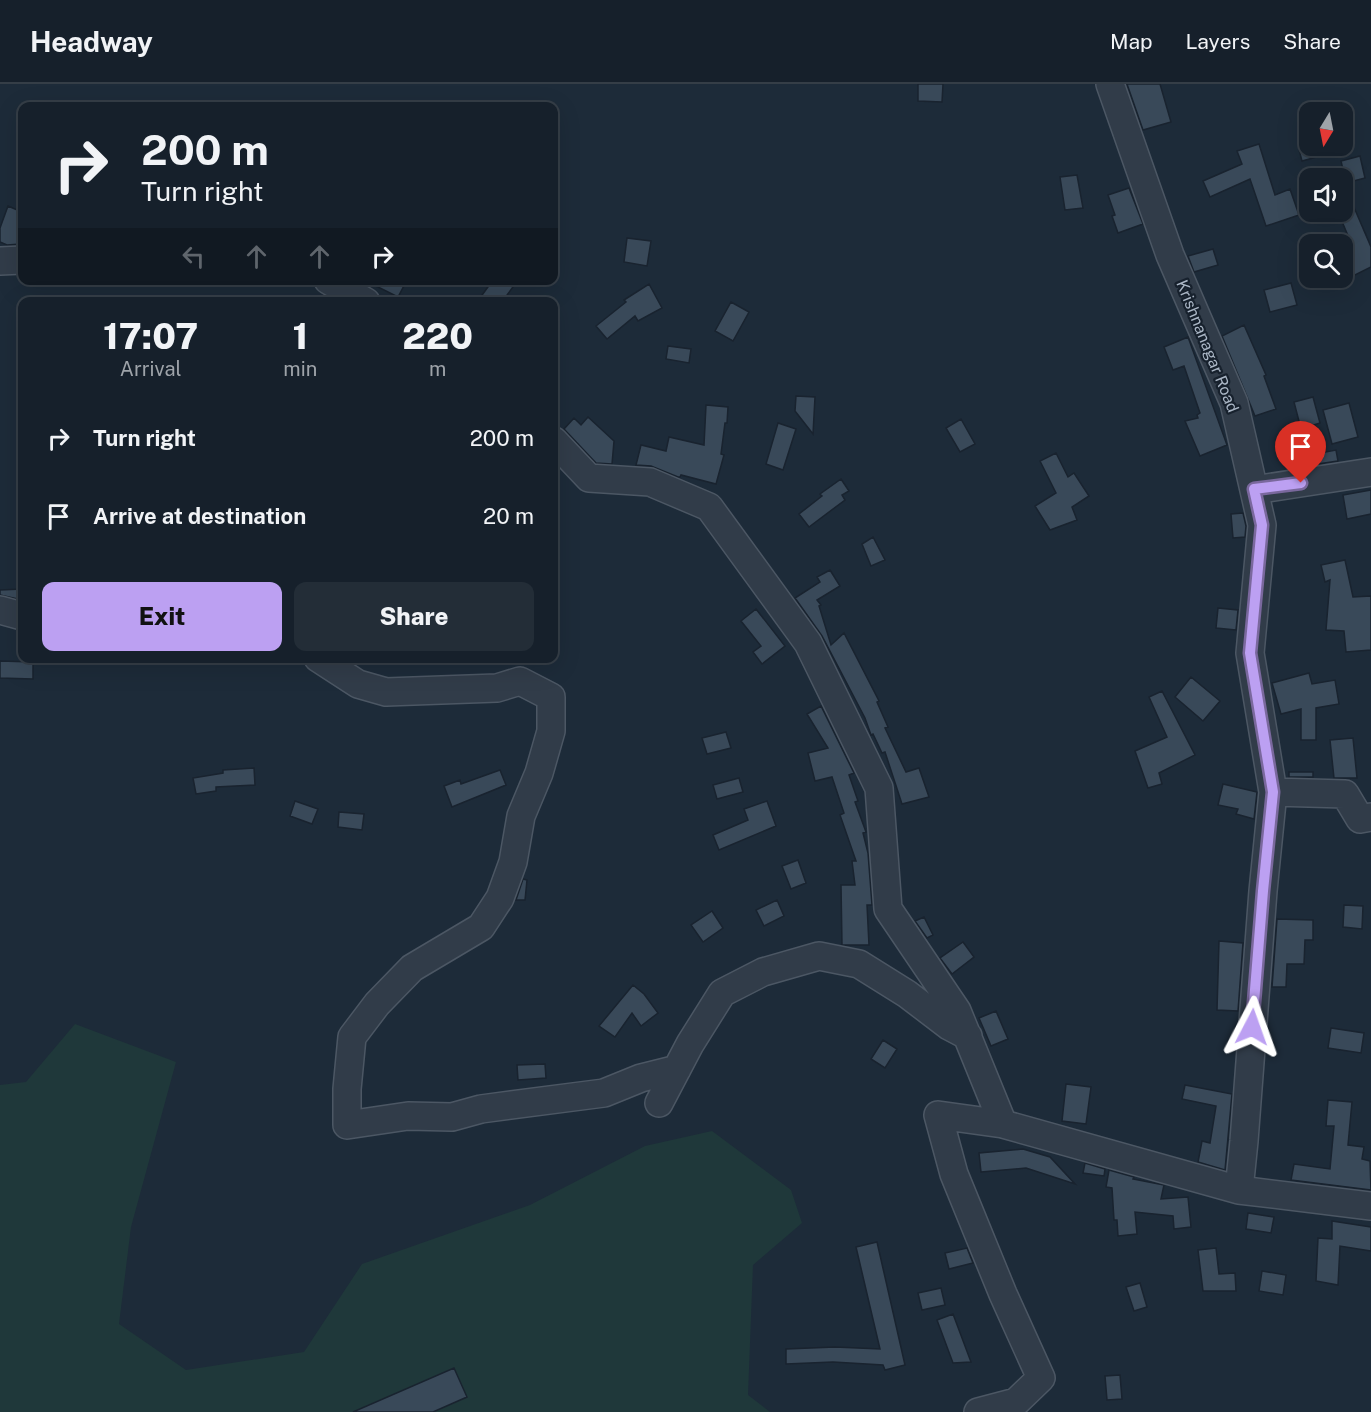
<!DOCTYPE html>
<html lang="en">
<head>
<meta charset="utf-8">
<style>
	body { margin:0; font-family:"Public Sans",sans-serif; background:#232d37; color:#f1f3f6; height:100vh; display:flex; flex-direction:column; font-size:22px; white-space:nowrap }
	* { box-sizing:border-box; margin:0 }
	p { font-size:20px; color:#9ea3a9 }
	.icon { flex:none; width:33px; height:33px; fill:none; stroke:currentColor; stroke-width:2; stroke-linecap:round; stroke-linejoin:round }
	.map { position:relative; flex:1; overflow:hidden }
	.drawer { position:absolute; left:18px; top:213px; width:540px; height:366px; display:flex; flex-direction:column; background:#16202b; border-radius:12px; box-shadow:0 6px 24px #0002,0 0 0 2px #353e47 }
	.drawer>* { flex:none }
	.banner { position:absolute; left:18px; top:18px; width:540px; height:183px; border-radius:12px; box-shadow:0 6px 24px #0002,0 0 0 2px #353e47; background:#16202b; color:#f1f3f6; overflow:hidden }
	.needle { width:39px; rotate:190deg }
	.fabs { position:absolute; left:1299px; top:18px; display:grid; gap:12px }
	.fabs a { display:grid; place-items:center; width:54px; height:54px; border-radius:12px; background:#16202b; box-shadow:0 6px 24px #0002,0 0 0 2px #353e47; font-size:30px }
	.pin { position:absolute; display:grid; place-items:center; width:51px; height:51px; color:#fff; margin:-62px -26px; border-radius:50% 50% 50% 0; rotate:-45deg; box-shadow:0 0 6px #0007 }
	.pin .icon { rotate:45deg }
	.me { position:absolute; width:66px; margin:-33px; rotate:4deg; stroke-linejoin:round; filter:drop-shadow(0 0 4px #0008) }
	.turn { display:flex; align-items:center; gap:21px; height:126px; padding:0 24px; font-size:27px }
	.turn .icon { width:78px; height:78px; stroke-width:2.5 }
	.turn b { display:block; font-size:42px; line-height:51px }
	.lanes { display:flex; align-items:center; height:57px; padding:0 24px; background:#0003; justify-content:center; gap:30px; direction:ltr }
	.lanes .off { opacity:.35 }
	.eta { display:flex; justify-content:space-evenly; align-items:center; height:102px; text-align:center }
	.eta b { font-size:36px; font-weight:800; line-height:42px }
	.action { display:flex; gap:12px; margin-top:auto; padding:12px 24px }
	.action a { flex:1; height:69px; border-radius:12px; background:#bca0f2; color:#111; font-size:24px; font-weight:800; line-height:69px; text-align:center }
	.action a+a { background:#232d37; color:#f1f3f6 }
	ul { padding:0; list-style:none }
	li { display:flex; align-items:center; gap:18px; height:78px; padding:0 24px }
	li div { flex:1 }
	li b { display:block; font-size:22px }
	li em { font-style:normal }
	header { display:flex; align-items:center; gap:36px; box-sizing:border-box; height:84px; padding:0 30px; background:#16202b; border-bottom:2px solid #353e47 }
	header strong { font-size:28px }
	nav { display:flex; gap:33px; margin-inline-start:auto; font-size:21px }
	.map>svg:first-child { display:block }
</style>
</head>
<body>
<header>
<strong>Headway</strong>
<nav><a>Map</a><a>Layers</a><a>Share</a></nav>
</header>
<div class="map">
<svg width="1371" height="1328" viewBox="0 0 1371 1328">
	<rect width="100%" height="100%" fill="#1d2b39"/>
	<path fill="#1f383a" d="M75,940L176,978L131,1143L119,1240L186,1286L304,1268L362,1180L530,1121L645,1062L712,1047L791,1106L802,1139L753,1181L748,1311L770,1328H0V1001L26,998Z"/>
	<path fill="#394959" stroke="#19232f" stroke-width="1.5" d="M918,0H943L942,18L918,17Z
		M1127,0H1160L1171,38L1143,46Z
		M1259,60L1275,111L1290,105L1299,131L1266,142L1250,95L1210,113L1203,97L1242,80L1237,67Z
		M1298,62H1341L1342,66L1302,77Z
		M1360,72L1365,94L1346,99L1341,77Z
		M1077,91L1083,124L1065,126L1060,93Z
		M1129,104L1143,140L1118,149L1112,132L1115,131L1108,111Z
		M1353,121L1371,163V183L1353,192L1343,172L1354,166L1338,128H1342V125Z
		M8,122L22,128L21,160L7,161L0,158V144Z
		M627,154L651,157L647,182L624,178Z
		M1213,165L1218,181L1194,188L1188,172Z
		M364,196H407L398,213Z
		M493,196H518L502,218H477Z
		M1291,199L1297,221L1270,228L1264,206Z
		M649,200L662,224L638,237L635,232L607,255L596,242L626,218L624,216Z
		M731,218L749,228L733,257L715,247Z
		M1244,241L1266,291L1264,292L1276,325L1255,332L1222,252Z
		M1188,253L1227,361L1200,372L1185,337L1198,334L1197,331L1200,329L1184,282L1173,286L1164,263Z
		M668,262L691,265L689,279L666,275Z
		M796,312L815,313L813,350L795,327Z
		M1313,313L1320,339L1301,345L1294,318Z
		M1349,319L1358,353L1332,360L1323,326Z
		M706,321L728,323L727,339H725L721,370L724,371L716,400L681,391L680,393H678L651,382L636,381L641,361L666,367L669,353L704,361Z
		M588,333L614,357L612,380L596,379L564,345L574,334L581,341Z
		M961,335L975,360L960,368L946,344Z
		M778,339L796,345L783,386L766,380Z
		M1336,366L1338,377L1311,381L1309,371Z
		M1056,369L1068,393L1074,389L1089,412L1072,423L1077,436L1050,446L1035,422L1056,409L1040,377Z
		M841,395L849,407L842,411L845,416L809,443L799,430L822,412L820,410Z
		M1371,406V430L1347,435L1343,411Z
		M1243,429L1246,442L1245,453L1233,454L1231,430Z
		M873,453L885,476L871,482L862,460Z
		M1345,476L1353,513L1371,512V566L1346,568L1344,547L1326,546L1330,496L1325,498L1321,481Z
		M830,486L840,502L817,516L821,521L819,522L831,561L844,549L879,617L877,618L888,643L885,644L906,688L919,684L929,713L902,720L885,668L882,669L873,650L871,651L865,634L822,552L795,514L820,498L817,493Z
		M22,505V516L0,511V506Z
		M1218,524L1238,526L1236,546L1216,544Z
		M756,525L785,562L762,580L753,568L761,562L741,537Z
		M0,577L33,578V595L0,594Z
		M1309,589L1312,600L1335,596L1339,620L1316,624V656H1301V625L1281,630L1272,599Z
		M1191,593L1220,617L1203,637L1175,613Z
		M1162,607L1195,671L1159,689L1162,700L1148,704L1135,667L1167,653L1149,613Z
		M821,622L854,689L849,691L858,717L855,718L866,748L863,749L868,769L872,821H867L869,861H842L841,801H855L852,777H856L840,731L844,729L832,693L815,697L808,669L828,664L807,630Z
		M726,648L731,664L707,670L702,654Z
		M1353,654L1357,694H1334L1330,656Z
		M254,684L255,701L216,703V707L196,710L193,694L223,689V686Z
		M500,686L506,701L452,723L444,702L460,696L461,700Z
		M1289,688H1313V693H1289Z
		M739,694L743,708L717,715L713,701Z
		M1223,700L1257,708L1254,735L1236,730L1238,725L1218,721Z
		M295,717L318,725L312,740L290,732Z
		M767,717L776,742L719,766L713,751L748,736L744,725Z
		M339,728L364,730L362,746L338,743Z
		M798,776L806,799L791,805L782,782Z
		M523,795L527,796L525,816H516Z
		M777,816L784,832L764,842L756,826Z
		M1344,821L1363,822L1362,845L1343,843Z
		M712,827L723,844L703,858L691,841Z
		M924,833L933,851L927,854L915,837Z
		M1277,835L1313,836V856H1305L1304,880H1287L1286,903H1272Z
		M1219,857L1243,859L1238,927L1217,926Z
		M963,858L974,873L952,890L940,874Z
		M633,901L644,910L658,929L641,942L632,929L615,953L599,942Z
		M996,927L1008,955L991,962L979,934Z
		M1331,944L1364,949L1361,969L1328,964Z
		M883,956L897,965L885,984L871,975Z
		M545,980L546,994L518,996L517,981Z
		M1066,1000L1091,1003L1086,1040L1062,1037Z
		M1185,1001L1232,1010L1225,1086L1198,1078L1202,1057L1210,1059L1216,1022L1182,1015Z
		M1328,1016L1352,1018L1348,1061L1364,1063L1362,1075L1370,1077L1371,1106L1291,1096L1294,1080L1330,1085L1334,1042H1326Z
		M1023,1065L1050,1073L1075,1100L1026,1084L981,1088L979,1069Z
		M1085,1079L1105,1085L1104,1092L1083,1089Z
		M1109,1086L1134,1093L1133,1095L1164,1101L1161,1115L1188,1113L1191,1143L1174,1145L1173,1132L1135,1128L1137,1150L1118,1152L1117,1136H1114L1112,1104L1106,1103Z
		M1248,1129L1274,1133L1271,1149L1246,1145Z
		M1332,1137L1371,1143V1167L1340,1162L1338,1201L1316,1197L1318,1154L1332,1155Z
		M877,1158L905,1281L885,1286L883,1281L833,1278L786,1280V1265L835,1263L880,1265L856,1163Z
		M967,1164L973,1179L949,1185L945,1169Z
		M1216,1164L1219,1190L1235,1189L1236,1207H1203L1198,1166Z
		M1262,1187L1286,1191L1283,1211L1259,1207Z
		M1140,1199L1147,1223L1134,1227L1126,1203Z
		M941,1204L945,1221L922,1226L918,1209Z
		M953,1230L971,1278L953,1279L937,1236Z
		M454,1284L467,1313L433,1328H353Z
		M1120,1291L1122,1315L1107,1316L1105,1292Z"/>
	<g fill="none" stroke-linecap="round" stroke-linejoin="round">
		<g stroke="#4c5764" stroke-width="30">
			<path id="minor" d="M1110,0L1170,171L1234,319L1262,441L1250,569L1273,708L1263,807L1244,1057L1239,1106
				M0,177L22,176
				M328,196L366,218
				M554,357L589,394L650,398L709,423L808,559L879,704L888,825L957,927L1003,1040L1239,1106L1371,1122
				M1254,406L1371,388
				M0,526L22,532
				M318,574L358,600L386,608L497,604L520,597L551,613V647L539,689L521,732L513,778L500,814L481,843L412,884L377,920L352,953L347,1005V1041L408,1032L452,1033L481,1025L604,1009L641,994L677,985
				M1273,708L1345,710L1360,735L1371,733
				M659,1019L690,960L722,909L763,888L819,872L859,880L907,910L949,942L968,952
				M978,1328L1016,1318L1041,1294L1003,1210L954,1090L938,1031L1003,1040"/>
		</g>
		<use href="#minor" stroke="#313c49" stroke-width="27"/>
	</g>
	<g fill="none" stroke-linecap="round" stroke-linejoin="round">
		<g stroke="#7a689d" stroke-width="15">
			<path id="route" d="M1252,943L1263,807L1273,708L1250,569L1262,441L1254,405L1301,399"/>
		</g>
		<use href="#route" stroke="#bca0f2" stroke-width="10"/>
	</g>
	<g text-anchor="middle" stroke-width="4.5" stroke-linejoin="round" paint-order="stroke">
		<g font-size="16" fill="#abb7c6" stroke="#17212d">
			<text transform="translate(1208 262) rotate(68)" y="6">Krishnanagar Road</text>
		</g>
	</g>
</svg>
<div class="fabs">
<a><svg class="needle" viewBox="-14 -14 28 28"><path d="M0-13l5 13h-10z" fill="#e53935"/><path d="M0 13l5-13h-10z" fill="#9ea3a9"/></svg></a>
<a><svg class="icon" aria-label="sound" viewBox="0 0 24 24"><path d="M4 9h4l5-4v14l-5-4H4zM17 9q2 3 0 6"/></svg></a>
<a><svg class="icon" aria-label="search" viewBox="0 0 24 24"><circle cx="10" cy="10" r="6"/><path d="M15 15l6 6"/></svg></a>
</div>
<div class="pin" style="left:1301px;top:399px;background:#d93025"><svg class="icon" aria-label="arrive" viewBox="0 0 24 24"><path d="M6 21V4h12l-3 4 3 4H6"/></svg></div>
<svg class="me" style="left:1252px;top:943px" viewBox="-20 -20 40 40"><path d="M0-17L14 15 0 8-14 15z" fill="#bca0f2" stroke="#fff" stroke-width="4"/></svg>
<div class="banner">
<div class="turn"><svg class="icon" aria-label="right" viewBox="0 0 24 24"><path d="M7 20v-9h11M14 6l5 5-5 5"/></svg><div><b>200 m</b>Turn right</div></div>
<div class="lanes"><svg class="icon off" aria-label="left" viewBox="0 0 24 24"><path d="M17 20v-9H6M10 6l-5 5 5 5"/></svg><svg class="icon off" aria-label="ahead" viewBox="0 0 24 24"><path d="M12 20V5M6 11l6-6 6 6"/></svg><svg class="icon off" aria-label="ahead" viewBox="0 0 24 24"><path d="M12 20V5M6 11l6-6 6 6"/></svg><svg class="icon" aria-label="right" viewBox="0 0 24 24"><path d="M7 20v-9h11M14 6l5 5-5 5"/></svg></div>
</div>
<section class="drawer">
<div class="eta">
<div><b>17:07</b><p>Arrival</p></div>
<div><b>1</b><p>min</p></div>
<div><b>220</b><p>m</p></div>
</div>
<ul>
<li><svg class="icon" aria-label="right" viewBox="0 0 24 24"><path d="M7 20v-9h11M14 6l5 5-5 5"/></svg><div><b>Turn right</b></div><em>200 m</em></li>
<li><svg class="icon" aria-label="arrive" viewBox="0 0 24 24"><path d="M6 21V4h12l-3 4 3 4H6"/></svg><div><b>Arrive at destination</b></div><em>20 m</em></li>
</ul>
<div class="action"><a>Exit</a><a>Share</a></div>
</section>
</div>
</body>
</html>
